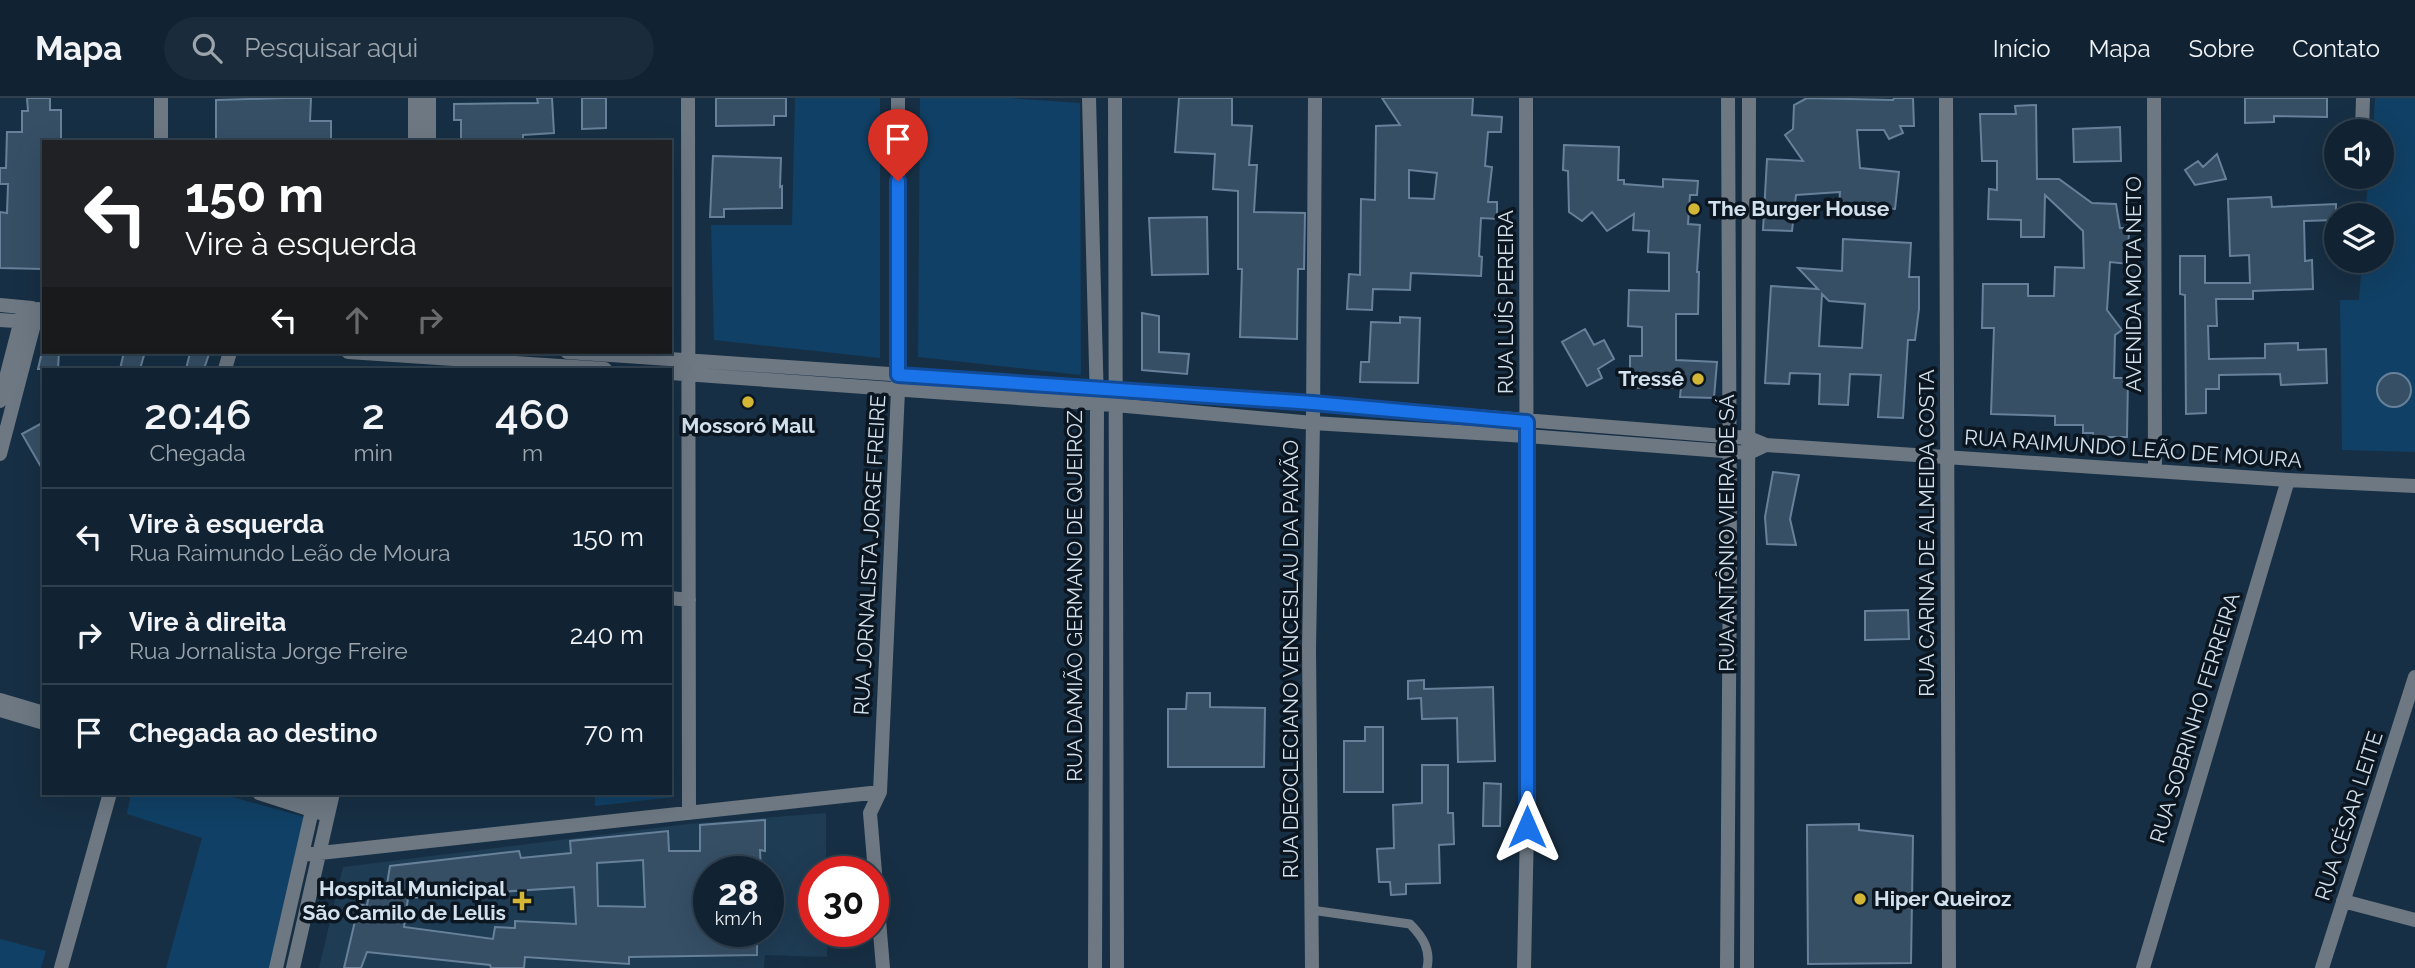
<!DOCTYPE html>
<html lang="pt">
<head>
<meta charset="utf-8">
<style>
	body { margin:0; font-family:Raleway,sans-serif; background:#1a2b3b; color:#f1f3f6; height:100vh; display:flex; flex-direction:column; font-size:26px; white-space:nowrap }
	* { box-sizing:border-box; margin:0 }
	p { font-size:23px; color:#9ca4ac }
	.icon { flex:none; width:38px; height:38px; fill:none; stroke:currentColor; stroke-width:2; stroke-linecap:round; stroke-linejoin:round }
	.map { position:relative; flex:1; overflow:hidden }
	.drawer { position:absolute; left:42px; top:270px; width:630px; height:427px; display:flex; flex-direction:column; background:#112333; border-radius:0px; box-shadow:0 7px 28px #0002,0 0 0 2px #30404e }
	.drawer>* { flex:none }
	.guide { position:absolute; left:42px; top:42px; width:630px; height:214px; border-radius:0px; box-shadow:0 7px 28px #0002,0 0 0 2px #30404e; background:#202124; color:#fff; overflow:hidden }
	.buttons { position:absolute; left:2324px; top:21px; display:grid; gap:14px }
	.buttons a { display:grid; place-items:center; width:70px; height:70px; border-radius:50%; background:#112333; box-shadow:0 7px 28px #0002,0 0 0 2px #30404e; font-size:35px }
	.speed { position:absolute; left:693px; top:758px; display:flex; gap:14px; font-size:35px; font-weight:700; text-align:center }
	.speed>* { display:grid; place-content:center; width:91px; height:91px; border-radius:50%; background:#112333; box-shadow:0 7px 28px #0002,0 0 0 2px #30404e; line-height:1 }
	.speed small { font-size:18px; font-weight:400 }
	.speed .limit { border:10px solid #d22; background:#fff; color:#111 }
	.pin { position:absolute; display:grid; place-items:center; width:60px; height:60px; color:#fff; margin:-72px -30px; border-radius:50% 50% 50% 0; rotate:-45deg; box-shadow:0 0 7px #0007 }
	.pin .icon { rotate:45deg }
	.me { position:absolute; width:77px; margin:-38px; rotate:0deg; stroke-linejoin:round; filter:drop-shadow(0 0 5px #0008) }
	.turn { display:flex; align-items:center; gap:24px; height:147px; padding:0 28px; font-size:32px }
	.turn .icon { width:91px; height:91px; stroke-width:2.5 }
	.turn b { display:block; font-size:49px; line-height:60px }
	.lanes { display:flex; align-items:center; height:66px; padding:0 28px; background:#0003; justify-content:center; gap:35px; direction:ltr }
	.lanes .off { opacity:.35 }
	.eta { display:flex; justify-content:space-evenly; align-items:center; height:119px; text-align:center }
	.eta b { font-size:42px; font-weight:600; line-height:49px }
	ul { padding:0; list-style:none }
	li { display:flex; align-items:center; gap:21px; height:98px; padding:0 28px; border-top:2px solid #30404e }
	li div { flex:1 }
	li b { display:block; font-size:26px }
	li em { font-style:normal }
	header { display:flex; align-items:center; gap:42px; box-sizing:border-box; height:98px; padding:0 35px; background:#112333; border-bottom:2px solid #30404e }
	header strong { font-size:33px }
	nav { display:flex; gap:38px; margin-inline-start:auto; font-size:24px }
	.search { width:490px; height:63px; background:#1a2b3b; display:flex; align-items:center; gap:18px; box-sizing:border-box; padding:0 24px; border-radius:38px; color:#9ca4ac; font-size:26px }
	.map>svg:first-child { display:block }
</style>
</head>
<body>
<header>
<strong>Mapa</strong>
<div class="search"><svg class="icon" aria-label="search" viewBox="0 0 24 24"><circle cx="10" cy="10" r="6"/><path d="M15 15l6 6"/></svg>Pesquisar aqui</div>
<nav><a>Início</a><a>Mapa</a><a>Sobre</a><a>Contato</a></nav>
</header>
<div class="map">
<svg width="2415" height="870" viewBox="0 0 2415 870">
	<rect width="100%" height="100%" fill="#172f44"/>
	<path fill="#1e3c54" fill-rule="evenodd" d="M826,715V773L814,774V833H827V859L765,857L764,870H319L343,769L687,726ZM709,774H768V833H709Z"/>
	<path fill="#104065" d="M795,0H880V260L714,242L711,127H792Z
		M920,0H1010L1080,5L1081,277L918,259Z
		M2375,0H2415V354L2342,352L2340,202H2359L2362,163H2382V117H2365L2368,84L2370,79H2382V33H2373Z
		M670,296L674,699L595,708V695H670Z
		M131,695H218L308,720L272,870H166L202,740L127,716Z
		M0,841L46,853L41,870H0Z"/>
	<path fill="#364f65" stroke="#668199" stroke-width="2" fill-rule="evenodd" d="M27,0H50V12H61V44H44L43,171L0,170V114L7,115L8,86H0V70H6L7,34H22V13H28Z
		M284,0H311L310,23H331V44H216V2Z
		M537,0H552L554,35L523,37V44H461V22H454V6L538,5Z
		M582,0H606V30L582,31Z
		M716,0H786V18H774V27L716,28Z
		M1179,0H1232V27L1252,28L1249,67H1257L1254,114L1305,115L1304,171H1298L1297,241L1240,239L1242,171H1238V93L1213,91L1215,56L1175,54Z
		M1382,0H1473L1472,17L1502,19L1501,34H1488L1485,68L1492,69L1488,104H1497V121L1481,120L1479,158L1482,159L1481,178L1411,175L1410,192L1373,191L1372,212L1347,211L1349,176L1360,177L1361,101L1375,102L1376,28L1400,27ZM1409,72L1437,75L1434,101L1409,100Z
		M1807,0L1893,2L1894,0H1913L1914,28H1900L1903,35L1889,41L1884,32H1857L1860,70L1899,74L1895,111L1839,106L1840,94L1796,97L1792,133L1763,132L1767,61L1803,63L1785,37L1793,31L1794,7Z
		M2245,0H2327V19L2274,18V24L2245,25Z
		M2036,7L2037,81H2059L2092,105L2116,106L2120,130H2129L2128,166L2110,164L2107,212L2122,232L2115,237L2114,280H2128L2127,339H2093V335H2083V327H2055V318L1991,316L1994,230H1982L1983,186H2028V198H2054L2055,169L2084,170L2083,133L2045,97L2044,139H2021V122L1988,121L1989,91L1997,92V63H1982L1980,16H2016L2015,8Z
		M2120,29L2121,63L2074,64L2073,31Z
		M1564,47L1619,49L1618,82H1624V86L1663,89V81L1698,83L1697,97H1690L1688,126L1700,127L1697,174H1699L1698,216H1676V262L1717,264L1714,300L1680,299L1681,289L1630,290V258H1642V229L1628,228L1629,192L1669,193V155L1648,154L1649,133L1633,132L1634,116L1607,133L1592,114L1582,123L1569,114L1568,73L1563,72Z
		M2217,56L2226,81L2195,87L2185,72L2198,63L2203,69Z
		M713,58L781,60L780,89L782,88V110L724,111V119H710Z
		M2271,99L2272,109L2336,106V122L2304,123L2305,163L2312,162L2313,191L2253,193V201H2216L2217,228H2208L2209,261L2265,260V246L2298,245V252L2326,251L2327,285L2281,287L2280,276L2219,277V291H2206V315L2186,316L2185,197L2180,196V158H2205V185H2250L2249,157L2230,158L2228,101Z
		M1207,119L1208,176L1152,177L1149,120Z
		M1843,141L1911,145L1909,179H1919V211L1915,242H1908L1903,320L1878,319L1881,277L1850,276L1848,307L1819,306L1820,276L1790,275L1789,286L1765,285L1771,188L1818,191L1798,170L1842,173ZM1822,196L1829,203L1865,206L1862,250L1819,248Z
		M1142,215L1159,218V254L1189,256L1187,276L1142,272Z
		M1400,219L1420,220L1418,285L1360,284L1361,264H1369L1371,224L1400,225Z
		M1585,231L1594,247L1604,242L1614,261L1598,271L1602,280L1587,288L1562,244Z
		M42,254H59L58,271H38Z
		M124,254H145L140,271H120Z
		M190,255L209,256L204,271H186Z
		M2377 292a17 17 0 1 1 34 0a17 17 0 1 1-34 0Z
		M44,324V374L22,336Z
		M1773,374L1799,377L1790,421L1796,447L1767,446L1765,419Z
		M1908,512L1909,541L1865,542V513Z
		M1424,582V591L1493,589L1495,663L1458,664L1457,620L1422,621L1421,600L1408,601V583Z
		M1187,595H1210V609L1265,610L1264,669H1168V611H1186Z
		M1365,629H1383V694H1344V643H1365Z
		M1422,667H1448V715H1453L1454,746L1439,747L1440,785L1406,786V796L1391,797L1390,784H1379L1377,751L1394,750L1393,707L1422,705Z
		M1484,685L1501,686L1500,728H1483Z
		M765,722V753L760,752L761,774H709V833H730V839H757V857L629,859V866L525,859L524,870H491L490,867L367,854L361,870H344L359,806L367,808L371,783L387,786L390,768L519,753L521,760L571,755L570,743L668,733L669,753H700V727ZM643,762L645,809L598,808L597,765ZM574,789L576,826L515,823V830L495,829L493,841L404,829L408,800Z
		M1859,726V732L1913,738L1911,865L1808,866L1807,727Z"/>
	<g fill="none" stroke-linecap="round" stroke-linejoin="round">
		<path stroke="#6d7883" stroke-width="9" d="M1311,812L1410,826C1423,839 1431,852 1427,870"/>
		<path stroke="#6d7883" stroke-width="14" d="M415,0V44
			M429,0V44
			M688,0L689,715
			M1089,0L1097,306L1095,870
			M1115,0L1117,870
			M1946,0L1949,870
			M2154,0L2155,372
			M2362,33L2363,0
			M161,44V0
			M2361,83V79
			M0,207L32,210
			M0,222L30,224
			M348,254L605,271
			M567,254L1313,305L1749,340L1766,347L2288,382L2415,388
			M225,271L230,254
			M670,275L1115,307L1313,325L1527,338L1749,355L1766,347
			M0,303L24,210
			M0,356L38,211
			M670,500L689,502
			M0,602L44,615
			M0,612L44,625
			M259,695L321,715
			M295,695L324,704
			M302,757L880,694
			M2343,803L2415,822
			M61,870L110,695
			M276,870L316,695
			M293,870L333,695
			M883,870L870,715L880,694L898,292V0
			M1312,870L1309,551L1313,325L1315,0
			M1524,870L1527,729L1526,0
			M1727,870L1730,455L1728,0
			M1747,870L1749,0
			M2143,870L2288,382
			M2322,870L2415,579"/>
	</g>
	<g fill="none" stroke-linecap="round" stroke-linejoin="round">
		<g stroke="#114b97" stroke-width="18">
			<path id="route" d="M898,83V277L1313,305L1527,324V729"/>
		</g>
		<use href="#route" stroke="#1a73e8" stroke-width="12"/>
	</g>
	<g fill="#d3b635" stroke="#0c1620" stroke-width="2.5">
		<circle cx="1694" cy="111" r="7"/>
		<circle cx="1698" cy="281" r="7"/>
		<circle cx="748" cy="304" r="7"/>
		<circle cx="1860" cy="801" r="7"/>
		<path d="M518.5 792.5h7v7h7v7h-7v7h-7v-7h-7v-7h7z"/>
	</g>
	<g text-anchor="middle" stroke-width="7" stroke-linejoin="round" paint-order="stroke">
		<g font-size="21" font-weight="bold" fill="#d2e1ee" stroke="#0c1620" text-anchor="start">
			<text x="1708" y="118">The Burger House</text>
			<text x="1684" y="288" text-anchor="end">Tressê</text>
			<text x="748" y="335" text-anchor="middle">Mossoró Mall</text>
			<text x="506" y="798" text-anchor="end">Hospital Municipal<tspan x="506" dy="24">São Camilo de Lellis</tspan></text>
			<text x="1874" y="808">Hiper Queiroz</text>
		</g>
		<g font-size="21" fill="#d2e1ee" stroke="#0c1620">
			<text transform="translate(2134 186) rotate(-90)" y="7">AVENIDA MOTA NETO</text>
			<text transform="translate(1506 204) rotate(-90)" y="7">RUA LUÍS PEREIRA</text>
			<text transform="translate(2133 351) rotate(4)" y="7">RUA RAIMUNDO LEÃO DE MOURA</text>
			<text transform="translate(1727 435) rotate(-90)" y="7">RUA ANTÔNIO VIEIRA DE SÁ</text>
			<text transform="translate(1927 435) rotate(-90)" y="7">RUA CARINA DE ALMEIDA COSTA</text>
			<text transform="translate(870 457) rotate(-87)" y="7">RUA JORNALISTA JORGE FREIRE</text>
			<text transform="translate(1075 498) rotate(-90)" y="7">RUA DAMIÃO GERMANO DE QUEIROZ</text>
			<text transform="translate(1291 561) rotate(-90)" y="7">RUA DEOCLECIANO VENCESLAU DA PAIXÃO</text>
			<text transform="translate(2195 620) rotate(-73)" y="7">RUA SOBRINHO FERREIRA</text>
			<text transform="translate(2349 718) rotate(-72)" y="7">RUA CÉSAR LEITE</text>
		</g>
	</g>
</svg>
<div class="buttons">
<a><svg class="icon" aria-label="sound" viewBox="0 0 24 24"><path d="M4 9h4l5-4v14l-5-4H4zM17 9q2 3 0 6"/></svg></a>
<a><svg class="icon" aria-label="layers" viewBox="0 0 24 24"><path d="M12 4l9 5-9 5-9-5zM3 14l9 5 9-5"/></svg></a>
</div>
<div class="speed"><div>28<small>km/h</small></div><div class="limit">30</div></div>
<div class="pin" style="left:898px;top:83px;background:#d93025"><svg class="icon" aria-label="arrive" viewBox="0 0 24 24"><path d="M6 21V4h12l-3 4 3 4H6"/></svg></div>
<svg class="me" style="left:1527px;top:729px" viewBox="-20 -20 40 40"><path d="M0-17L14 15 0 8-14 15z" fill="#1a73e8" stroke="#fff" stroke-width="4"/></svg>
<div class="guide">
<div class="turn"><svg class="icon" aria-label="left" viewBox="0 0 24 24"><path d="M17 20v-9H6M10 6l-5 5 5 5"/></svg><div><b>150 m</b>Vire à esquerda</div></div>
<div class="lanes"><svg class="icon" aria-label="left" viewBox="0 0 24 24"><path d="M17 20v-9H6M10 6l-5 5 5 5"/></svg><svg class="icon off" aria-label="ahead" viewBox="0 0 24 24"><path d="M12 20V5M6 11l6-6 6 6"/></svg><svg class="icon off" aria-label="right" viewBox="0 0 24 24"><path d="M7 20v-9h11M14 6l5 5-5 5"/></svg></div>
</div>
<section class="drawer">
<div class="eta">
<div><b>20:46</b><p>Chegada</p></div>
<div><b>2</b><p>min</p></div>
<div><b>460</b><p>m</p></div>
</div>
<ul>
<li><svg class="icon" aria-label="left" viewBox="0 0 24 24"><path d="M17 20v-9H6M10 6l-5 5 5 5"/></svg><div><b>Vire à esquerda</b><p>Rua Raimundo Leão de Moura</p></div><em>150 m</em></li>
<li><svg class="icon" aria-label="right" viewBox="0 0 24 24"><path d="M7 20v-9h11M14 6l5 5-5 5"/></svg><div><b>Vire à direita</b><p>Rua Jornalista Jorge Freire</p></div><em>240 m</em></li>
<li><svg class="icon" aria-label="arrive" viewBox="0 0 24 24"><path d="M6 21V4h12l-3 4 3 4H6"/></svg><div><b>Chegada ao destino</b></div><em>70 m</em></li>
</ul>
</section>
</div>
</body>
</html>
